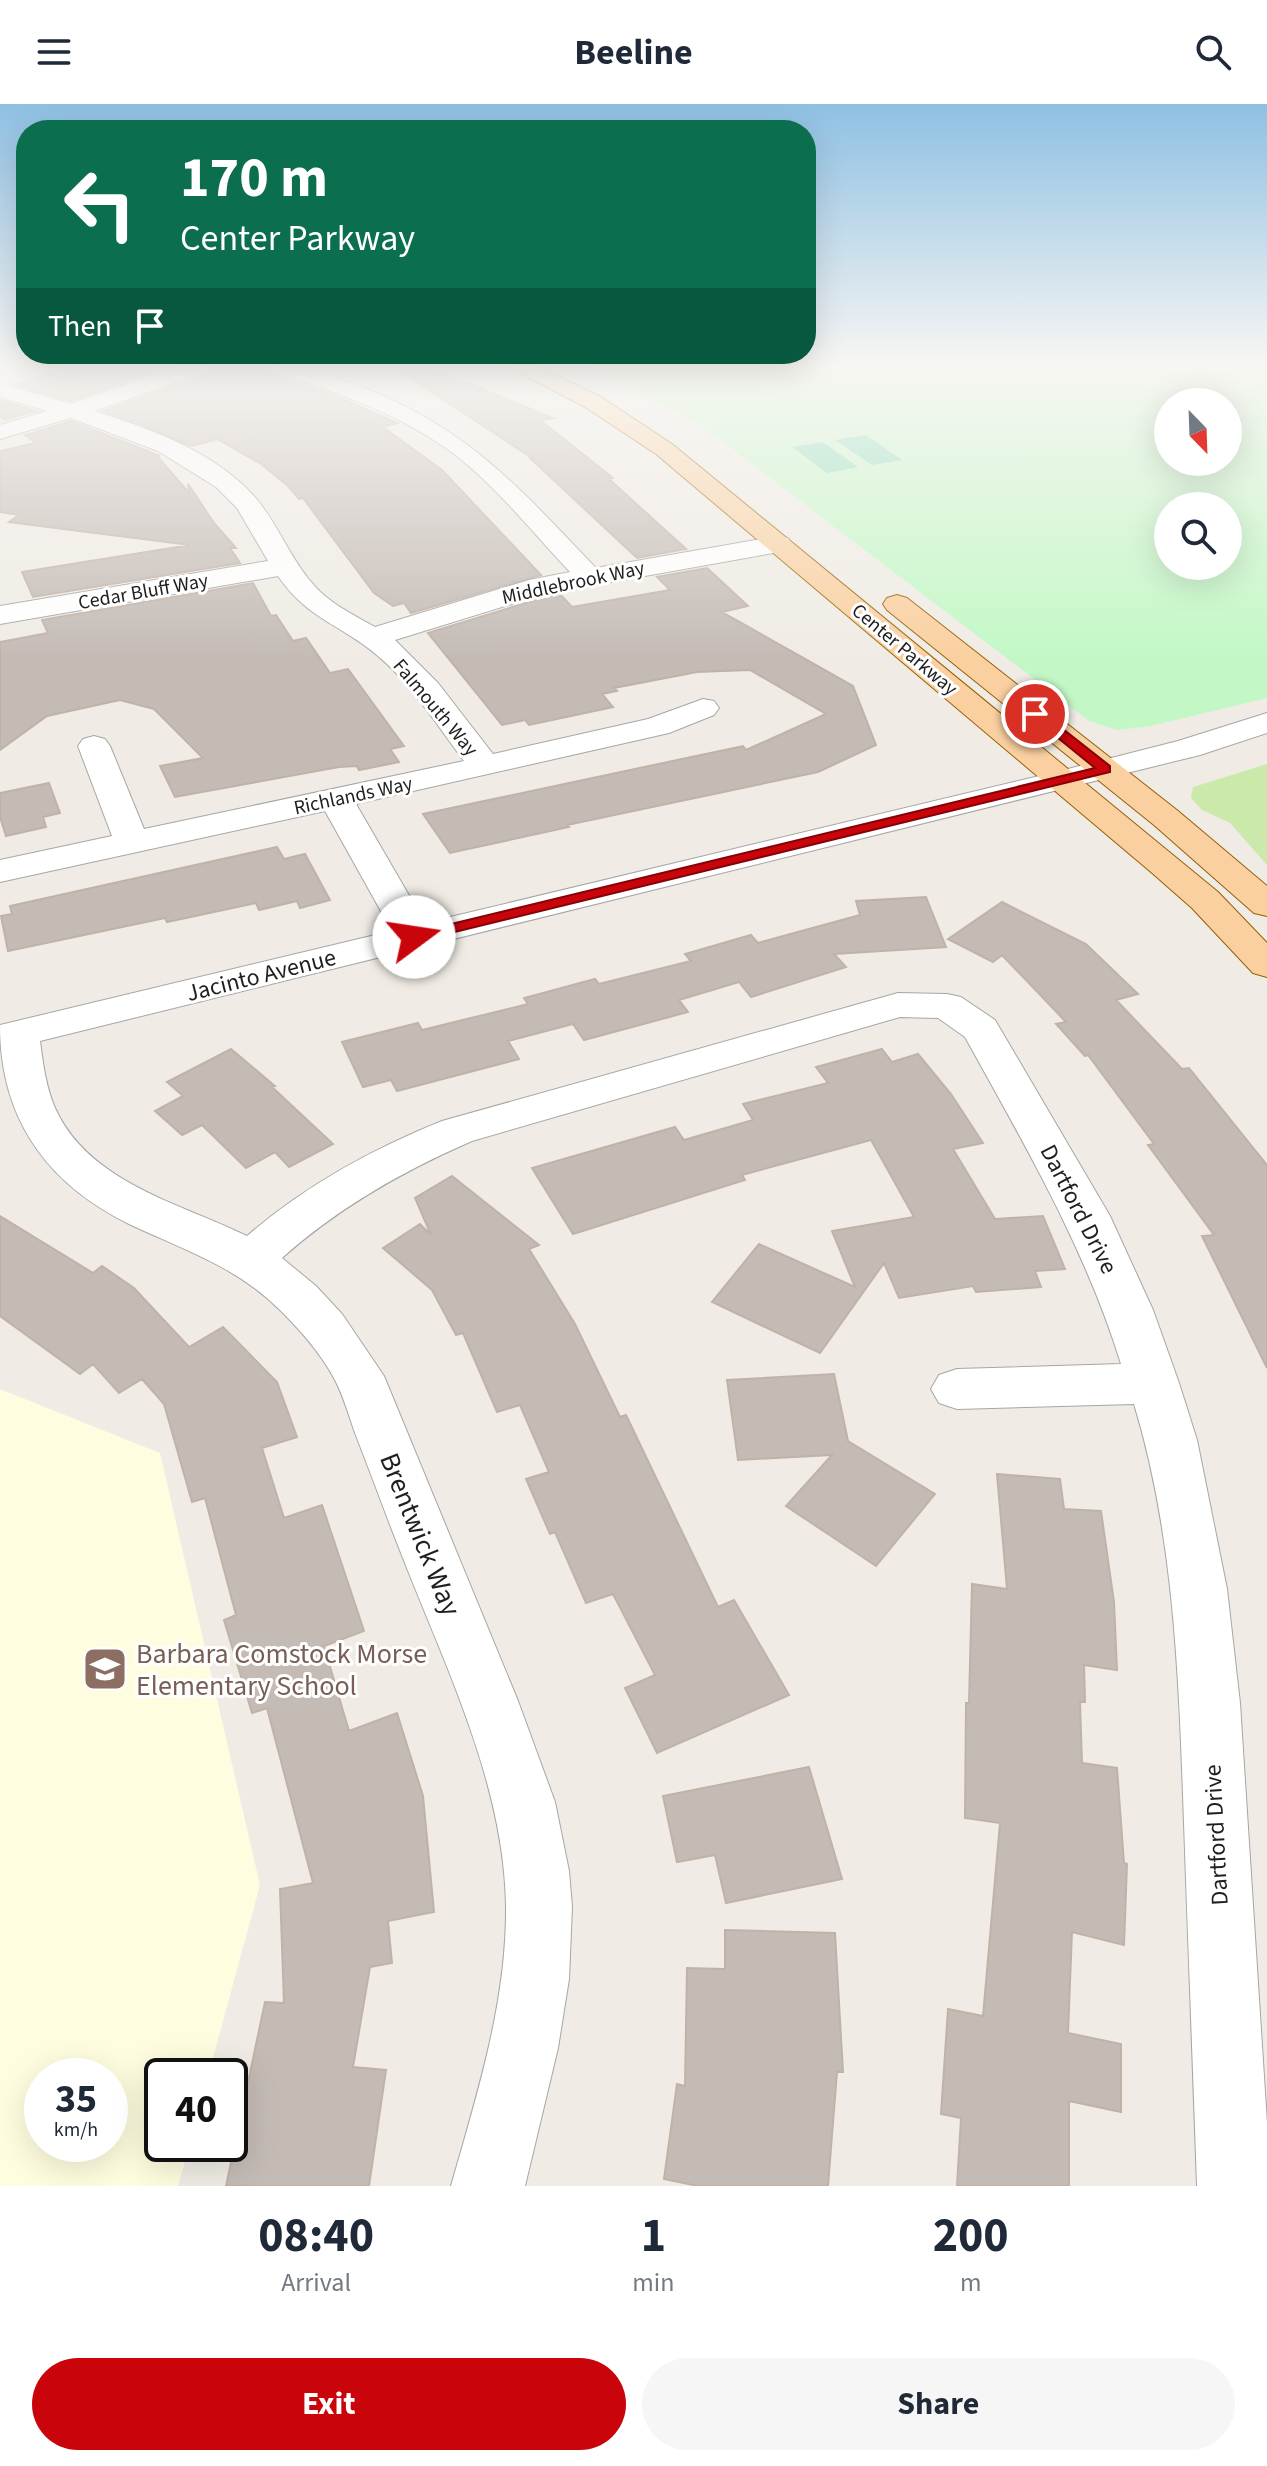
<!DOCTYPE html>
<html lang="en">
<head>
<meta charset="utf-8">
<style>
	body { margin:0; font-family:"Source Sans 3",sans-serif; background:#f6f6f7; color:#1f2937; height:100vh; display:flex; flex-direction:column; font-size:30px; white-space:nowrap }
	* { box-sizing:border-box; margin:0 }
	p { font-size:26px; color:#747a83 }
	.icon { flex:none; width:44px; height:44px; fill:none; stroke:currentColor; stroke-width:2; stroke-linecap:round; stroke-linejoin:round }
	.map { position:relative; height:2082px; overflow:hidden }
	.panel { display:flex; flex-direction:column; background:#fff; flex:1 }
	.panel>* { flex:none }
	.banner { position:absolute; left:16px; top:16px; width:800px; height:244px; border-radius:32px; box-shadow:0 8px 32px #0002; background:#0b6e4f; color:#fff; overflow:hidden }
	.needle { width:52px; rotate:157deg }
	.controls { position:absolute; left:1154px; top:284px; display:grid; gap:16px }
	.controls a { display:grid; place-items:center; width:88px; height:88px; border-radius:50%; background:#fff; box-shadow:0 8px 32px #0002; font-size:40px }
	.speed { position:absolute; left:24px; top:1954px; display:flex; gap:16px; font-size:40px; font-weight:700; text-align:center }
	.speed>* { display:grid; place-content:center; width:104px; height:104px; border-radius:50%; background:#fff; box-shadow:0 8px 32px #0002; line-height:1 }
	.speed small { font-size:20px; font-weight:400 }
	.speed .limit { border:4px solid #111; border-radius:12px; background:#fff; color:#111 }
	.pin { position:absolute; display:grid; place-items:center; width:68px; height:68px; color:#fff; margin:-34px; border:4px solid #fff; border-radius:50%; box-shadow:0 2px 8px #0007 }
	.me { position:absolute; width:88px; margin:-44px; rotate:76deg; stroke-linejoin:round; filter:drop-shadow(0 0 6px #0008) }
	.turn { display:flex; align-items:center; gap:28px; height:168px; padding:0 32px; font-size:36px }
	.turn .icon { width:104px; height:104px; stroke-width:2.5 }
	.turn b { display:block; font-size:56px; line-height:68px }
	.then { display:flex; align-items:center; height:76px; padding:0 32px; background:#0003; gap:16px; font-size:30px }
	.eta { display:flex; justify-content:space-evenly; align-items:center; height:136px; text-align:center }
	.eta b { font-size:48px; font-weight:700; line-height:56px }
	.cta { display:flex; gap:16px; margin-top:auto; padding:16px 32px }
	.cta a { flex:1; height:92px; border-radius:48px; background:#ca040b; color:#fff; font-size:32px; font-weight:700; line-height:92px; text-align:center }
	.cta a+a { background:#f6f6f7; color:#1f2937 }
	header { display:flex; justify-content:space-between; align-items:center; height:104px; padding:0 32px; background:#fff; font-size:36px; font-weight:700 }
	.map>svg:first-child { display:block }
</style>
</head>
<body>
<header><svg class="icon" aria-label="menu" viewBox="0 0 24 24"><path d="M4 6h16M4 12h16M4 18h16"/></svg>Beeline<svg class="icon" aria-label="search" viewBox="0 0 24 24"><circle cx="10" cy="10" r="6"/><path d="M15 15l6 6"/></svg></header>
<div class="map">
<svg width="1267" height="2082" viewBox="0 0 1267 2082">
	<rect width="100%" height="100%" fill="#f0ece5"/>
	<path fill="#fefddf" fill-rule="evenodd" d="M0,1285L160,1349L260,1781L208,1972H162V2040H190L178,2082H0ZM42,1972H110V2040H42Z"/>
	<path fill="#cce9ac" d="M1267,660V761L1230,719L1202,706L1191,694L1193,683Z"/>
	<path fill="#c3f8c6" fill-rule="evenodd" d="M591,262H1267V594L1151,622L1117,626L1089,617L706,325ZM1168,298H1228V358H1168ZM1168,402H1228V462H1168Z"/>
	<path fill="#85ddb8" d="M866,331L902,356L872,361L835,336Z
		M823,338L858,363L827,369L792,343Z"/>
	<path fill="#c4bbb5" stroke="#c1b2a8" stroke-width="2" d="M70,262H168L71,297L16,281Z
		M214,262H264L269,270L341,294L397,319L383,323L442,366L541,471L411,509L404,499L393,502L374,489L303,394L299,395L288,382L261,360L217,335L192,342L103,307L209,270Z
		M404,262H426L553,314L540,316L613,374L609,375L686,445L637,454L530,354H532L401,268Z
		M0,296L36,307L5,316L0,313Z
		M71,317L160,352H157L189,389L188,380L214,419L236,444H230L240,459L33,493L22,468L190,441L9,418L19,411L0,408V347L36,339L25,331Z
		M707,464L748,502L722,508L853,582L876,641L818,668L567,721L569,723L450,749L423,710L743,642L746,646L826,610L750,566L697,568L614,584L617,587L602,590L613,603L529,621L525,616L502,621L428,529L545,493L560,490L572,503L670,486L657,473Z
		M253,479L271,512L276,511L293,537L306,534L330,569L348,565L404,642L390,645L399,658L359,666L357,662L339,663L175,693L160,662L203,654L154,605L120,596L47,612L0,646V538L48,529L42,516Z
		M49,679L60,709L43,713L46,723L6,732L0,713V689Z
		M277,743L284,755L305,750L330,796L300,804L297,797L259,806L256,799L167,818L165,814L8,847L1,812L12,810L10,802Z
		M926,793L946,843L834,850L846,863L751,893L739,878L679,896L688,908L584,936L573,920L508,937L519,955L397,987L391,976L363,983L342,938L418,919L422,926L528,900L524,894L595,875L599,880L691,857L685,850L751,831L758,839L860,811L856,797Z
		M1002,798L1086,840L1138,890L1116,896L1182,965L1189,964L1267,1061V1264L1202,1132L1214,1131L1148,1041L1154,1040L1088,951L1085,952L1056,920L1066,918L1002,851L993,858L948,835Z
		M231,945L275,982L272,983L333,1040L289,1063L275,1048L246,1064L202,1021L182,1031L155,1007L183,992L167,978Z
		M882,945L892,958L918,950L951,990L983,1039L953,1045L995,1115L1043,1112L1065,1165L1035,1167L1041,1183L976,1188L973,1182L899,1194L884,1159L820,1249L712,1198L759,1140L855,1183L832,1127L914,1113L871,1036L742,1071L745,1076L573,1130L532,1064L675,1023L684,1036L753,1016L743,1000L828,979L816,963Z
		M452,1072L539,1141L529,1145L575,1220L620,1313L626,1311L718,1503L734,1496L789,1591L657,1649L625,1584L655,1571L613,1490L586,1499L555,1428L550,1430L526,1375L549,1368L520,1301L497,1308L463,1229L456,1231L432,1186L383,1144L420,1120L431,1131L415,1094Z
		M0,1112L93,1169L102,1162L134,1184L189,1243L223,1223L277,1278L297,1333L262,1344L284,1414L322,1401L364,1527L324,1542L349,1627L397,1609L423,1692L434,1808L388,1817L392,1859L370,1863L353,1963L386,1966L369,2082H226L265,1898L284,1899L280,1785L313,1779L267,1604L252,1609L224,1516L236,1511L205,1394L192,1398L164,1300L142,1275L119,1289L93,1260L80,1270L0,1212Z
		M834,1270L848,1337L935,1390L876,1462L786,1402L832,1351L738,1356L727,1276Z
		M997,1370L1060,1375L1064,1405L1101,1407L1114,1498L1117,1566L1084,1561L1085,1598H1080L1082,1659L1117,1664L1124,1759L1127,1760L1124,1841L1072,1828L1068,1929L1121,1940V2008L1069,1997V2082H957L961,2014L941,2010L948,1905L983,1912L1000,1719L965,1714L966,1599H969L972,1480L1007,1485Z
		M809,1663L842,1775L726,1799L715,1751L677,1758L663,1692Z
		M725,1826L835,1829L843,1968H837L828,2082H698L664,2075L677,1980L685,1982L687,1864L725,1865Z"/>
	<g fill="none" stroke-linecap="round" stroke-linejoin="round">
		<g stroke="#a6a6a6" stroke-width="2">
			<path id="minor" d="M178,262H211L208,267L94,307C151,325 213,347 254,392C277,418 289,452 311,478C328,499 352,510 375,523L529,476L570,468C532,428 498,384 454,350C399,309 334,287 270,267L267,262C305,262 332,272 367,285C471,327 521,386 596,464L779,432L788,434L792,440L788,446L779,448L544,490L395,536L438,579L493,650L648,615L703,595L714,597L719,604L714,611L669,629L356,700L425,819L1060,667L1178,637L1267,609V629L1200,651L40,937C43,960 46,983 55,1004C89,1079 180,1099 247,1132C305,1082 370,1046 442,1017L898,889L947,890L961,893L995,916L1110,1112L1153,1206L1179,1279L1197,1336L1227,1485L1240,1599L1267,2019V2082H1197C1193,1961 1188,1840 1184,1719C1179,1579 1175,1434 1134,1300L957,1305L939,1299L931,1285L939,1271L957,1265L1121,1260C1085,1143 1024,1040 965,933L938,914L900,913L472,1037C403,1067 339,1103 282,1154L316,1182L342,1210L384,1272L518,1597L555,1698L569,1767L572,1803L569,1875L558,1944L525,2082H451C477,1991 507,1897 506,1802C504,1677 443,1558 399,1444C384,1406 370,1367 355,1329C349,1312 344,1294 336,1278C323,1252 302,1228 282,1208C238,1163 184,1146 129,1120C46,1079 0,1014 0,921L392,827L325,707L0,778V756L112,732L78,642L83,635L94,632L105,635L110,642L144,725L464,657C437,621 412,581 378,552C341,520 308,516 278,472L0,520V502L268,457L237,404L216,383L158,347L71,314L0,335V321L47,307L0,293V279L71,300Z"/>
		</g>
		<g stroke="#976003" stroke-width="2">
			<path id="major" d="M507,262H536L601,293L672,340L1218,788L1267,839V873L1253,869L1192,804L1151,768L656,350L585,303Z
				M897,491L907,494L1178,707L1267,782V812L1254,809L1154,721L887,506L883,500L887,494Z"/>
		</g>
		<use href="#minor" fill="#fff" fill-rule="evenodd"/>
		<use href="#major" fill="#fad0a0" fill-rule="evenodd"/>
	</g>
	<linearGradient id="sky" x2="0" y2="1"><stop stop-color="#8ec0e3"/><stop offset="0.47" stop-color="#f8f6f3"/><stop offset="1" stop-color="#f8f6f3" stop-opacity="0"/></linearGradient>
	<rect width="1267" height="554" fill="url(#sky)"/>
	<path fill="#ca040b" stroke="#830307" stroke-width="2" d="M1031,607H1040L1110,662V668L414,838L406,833L414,829L1095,664L1031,612Z"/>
	<defs>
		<g id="school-square" transform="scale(2.3)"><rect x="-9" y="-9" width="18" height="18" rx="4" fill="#8d6e63" stroke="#fff"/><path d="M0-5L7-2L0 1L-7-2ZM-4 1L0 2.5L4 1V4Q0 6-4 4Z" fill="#fff"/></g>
	</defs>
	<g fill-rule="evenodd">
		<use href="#school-square" x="105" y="1565"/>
	</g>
	<g text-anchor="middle" stroke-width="6" stroke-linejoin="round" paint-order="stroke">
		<g font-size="20" fill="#1f1f1f" stroke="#fff">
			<text transform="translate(573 478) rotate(-12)" y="7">Middlebrook Way</text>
			<text transform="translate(143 487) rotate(-10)" y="7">Cedar Bluff Way</text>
			<text transform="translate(905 545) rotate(40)" y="7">Center Parkway</text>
			<text transform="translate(436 603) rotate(50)" y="7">Falmouth Way</text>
			<text transform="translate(353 691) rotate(-12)" y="7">Richlands Way</text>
		</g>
		<g font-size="24" fill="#1f1f1f" stroke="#fff">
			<text transform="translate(261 871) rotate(-14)" y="8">Jacinto Avenue</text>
			<text transform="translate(1079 1105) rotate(63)" y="8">Dartford Drive</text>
			<text transform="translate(1216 1731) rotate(-93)" y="8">Dartford Drive</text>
		</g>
		<g font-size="28" fill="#1f1f1f" stroke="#fff">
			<text transform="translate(421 1430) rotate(68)" y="10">Brentwick Way</text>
		</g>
		<g font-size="28" fill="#785e54" stroke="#fff" text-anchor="start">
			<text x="136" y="1559">Barbara Comstock Morse<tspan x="136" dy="32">Elementary School</tspan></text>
		</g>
	</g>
</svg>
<div class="controls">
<a><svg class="needle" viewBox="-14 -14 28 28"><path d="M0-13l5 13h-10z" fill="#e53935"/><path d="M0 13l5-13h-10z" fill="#747a83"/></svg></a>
<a><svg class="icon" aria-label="search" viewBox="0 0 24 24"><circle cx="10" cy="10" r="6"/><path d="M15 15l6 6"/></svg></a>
</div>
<div class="speed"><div>35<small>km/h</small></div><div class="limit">40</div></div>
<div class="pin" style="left:1035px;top:610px;background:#d93025"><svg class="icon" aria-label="arrive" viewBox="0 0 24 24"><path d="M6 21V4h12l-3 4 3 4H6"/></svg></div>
<svg class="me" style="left:414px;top:833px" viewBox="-20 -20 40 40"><circle r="19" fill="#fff"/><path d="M0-13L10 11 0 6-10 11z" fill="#ca040b"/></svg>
<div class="banner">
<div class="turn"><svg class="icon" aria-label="left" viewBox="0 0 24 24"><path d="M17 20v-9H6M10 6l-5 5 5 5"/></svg><div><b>170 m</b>Center Parkway</div></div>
<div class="then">Then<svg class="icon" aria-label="arrive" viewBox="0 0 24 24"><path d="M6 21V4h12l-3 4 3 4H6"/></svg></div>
</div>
</div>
<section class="panel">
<div class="eta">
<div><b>08:40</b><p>Arrival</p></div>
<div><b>1</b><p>min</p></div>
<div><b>200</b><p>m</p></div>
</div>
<div class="cta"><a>Exit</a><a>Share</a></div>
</section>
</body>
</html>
